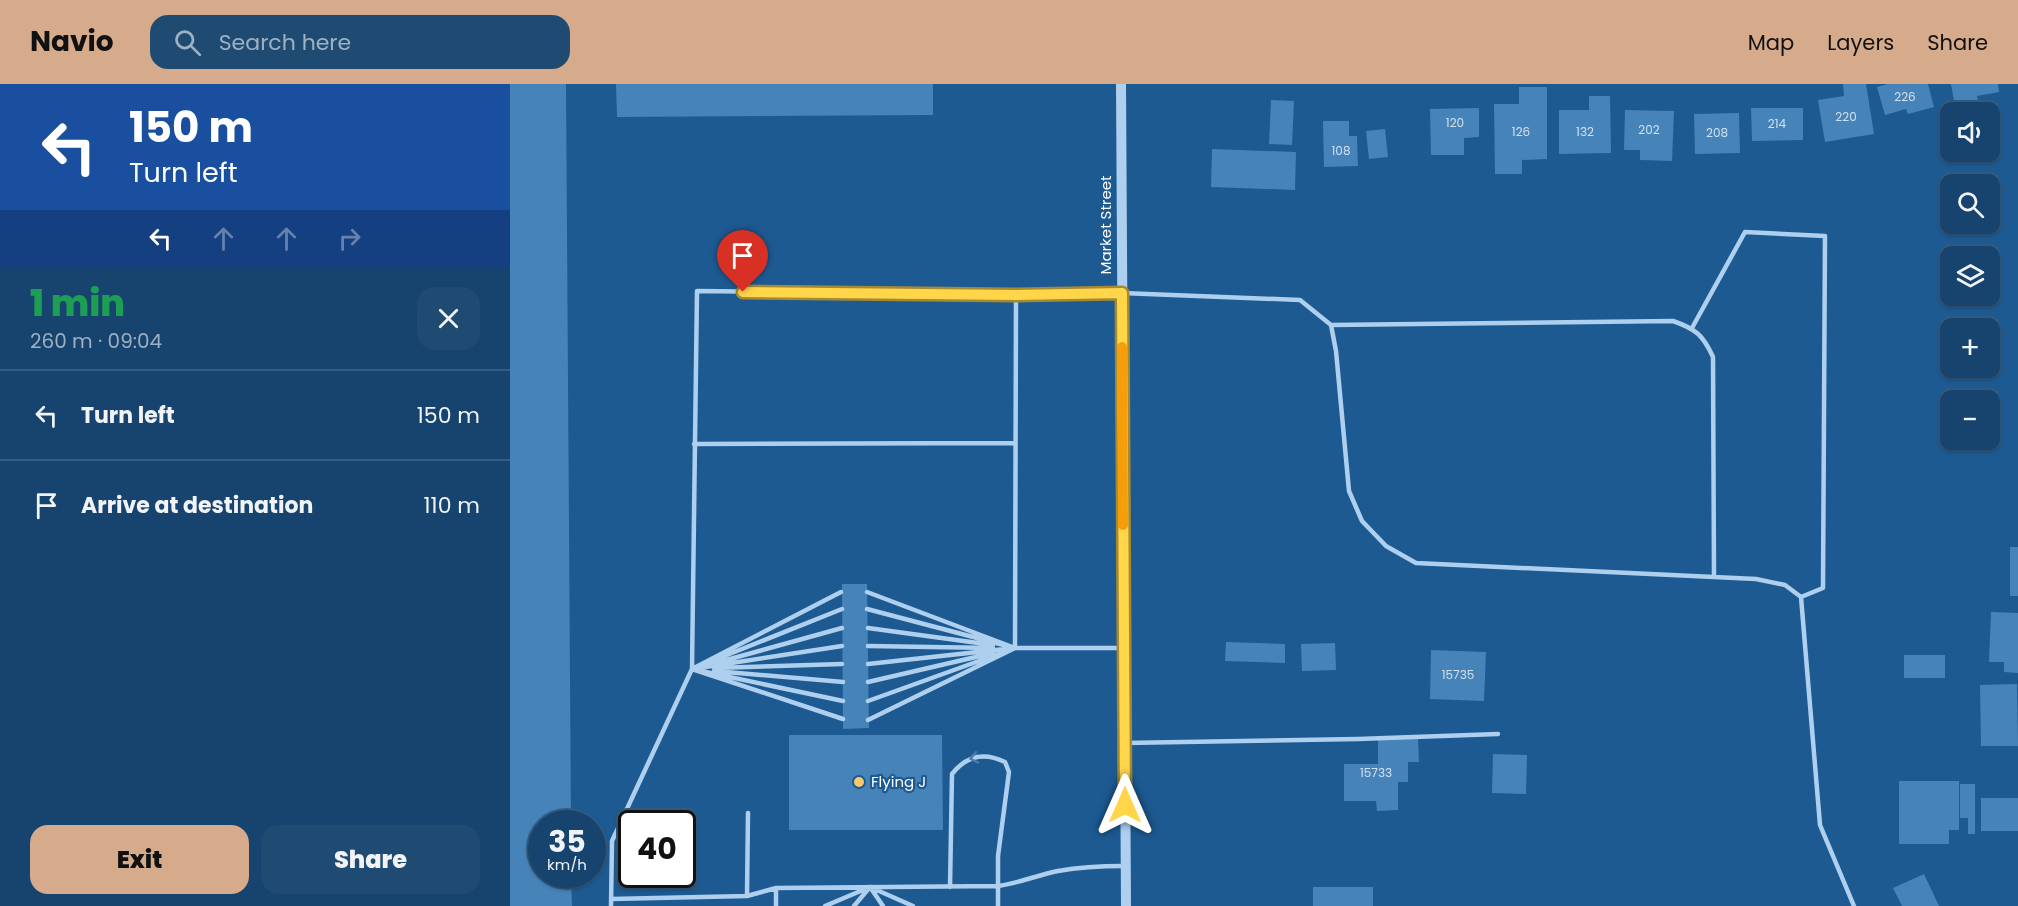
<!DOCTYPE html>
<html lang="en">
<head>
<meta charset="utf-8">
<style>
	body { margin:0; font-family:Poppins,sans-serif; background:#1f4b73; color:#f1f3f6; height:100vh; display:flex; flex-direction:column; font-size:22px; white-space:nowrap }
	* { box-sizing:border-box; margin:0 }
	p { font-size:20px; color:#9eb0c2 }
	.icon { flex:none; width:33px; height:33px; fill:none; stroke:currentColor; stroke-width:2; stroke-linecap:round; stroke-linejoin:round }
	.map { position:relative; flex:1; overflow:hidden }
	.drawer { display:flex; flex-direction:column; background:#16446e; width:510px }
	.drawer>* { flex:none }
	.hud { background:#1a4fa0; color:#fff; overflow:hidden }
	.fabs { position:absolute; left:1430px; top:18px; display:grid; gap:12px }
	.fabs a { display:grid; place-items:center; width:60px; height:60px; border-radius:12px; background:#16446e; box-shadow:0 2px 4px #0004,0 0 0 2px #355c81; font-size:30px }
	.speed { position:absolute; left:18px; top:726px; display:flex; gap:12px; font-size:30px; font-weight:700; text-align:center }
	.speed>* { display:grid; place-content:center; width:78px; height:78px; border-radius:50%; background:#16446e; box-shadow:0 2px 4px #0004,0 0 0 2px #355c81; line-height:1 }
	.speed small { font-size:15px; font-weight:400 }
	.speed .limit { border:3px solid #111; border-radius:9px; background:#fff; color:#111 }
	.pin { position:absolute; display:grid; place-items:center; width:51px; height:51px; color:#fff; margin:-62px -26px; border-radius:50% 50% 50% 0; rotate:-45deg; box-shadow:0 0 6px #0007 }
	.pin .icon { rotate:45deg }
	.me { position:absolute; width:66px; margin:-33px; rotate:0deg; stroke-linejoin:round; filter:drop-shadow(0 0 4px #0008) }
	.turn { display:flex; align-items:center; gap:21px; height:126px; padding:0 30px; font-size:27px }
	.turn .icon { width:78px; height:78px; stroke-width:2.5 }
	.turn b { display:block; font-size:42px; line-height:51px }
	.lanes { display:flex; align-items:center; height:57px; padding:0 30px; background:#0003; justify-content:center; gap:30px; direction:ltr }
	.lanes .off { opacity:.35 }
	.round { display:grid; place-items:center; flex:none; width:63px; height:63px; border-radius:18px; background:#1f4b73 }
	.summary { display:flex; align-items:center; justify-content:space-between; height:102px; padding:0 30px }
	h1 { font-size:36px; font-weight:800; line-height:45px; color:#1e9e55 }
	.cta { display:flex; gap:12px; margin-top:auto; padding:12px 30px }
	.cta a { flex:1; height:69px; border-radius:18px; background:#d6ab8b; color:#111; font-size:24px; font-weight:800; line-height:69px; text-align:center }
	.cta a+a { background:#1f4b73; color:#f1f3f6 }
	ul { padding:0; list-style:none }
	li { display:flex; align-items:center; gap:18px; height:90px; padding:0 30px; border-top:2px solid #355c81 }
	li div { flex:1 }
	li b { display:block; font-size:22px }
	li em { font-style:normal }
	header { display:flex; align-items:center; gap:36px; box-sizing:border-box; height:84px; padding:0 30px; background:#d6ab8b; color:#111 }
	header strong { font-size:28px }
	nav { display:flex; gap:33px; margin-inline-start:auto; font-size:21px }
	.search { width:420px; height:54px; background:#1f4b73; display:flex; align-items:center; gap:15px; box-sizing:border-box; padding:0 21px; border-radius:18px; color:#9eb0c2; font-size:22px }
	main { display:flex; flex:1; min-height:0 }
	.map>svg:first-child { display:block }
</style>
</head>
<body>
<header>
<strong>Navio</strong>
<div class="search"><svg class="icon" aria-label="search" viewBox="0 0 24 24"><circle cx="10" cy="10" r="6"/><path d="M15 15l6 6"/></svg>Search here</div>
<nav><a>Map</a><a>Layers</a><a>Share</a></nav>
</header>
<main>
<section class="drawer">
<div class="hud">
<div class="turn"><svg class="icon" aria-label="left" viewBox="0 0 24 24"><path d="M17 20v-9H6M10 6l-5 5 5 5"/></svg><div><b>150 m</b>Turn left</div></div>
<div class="lanes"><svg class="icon" aria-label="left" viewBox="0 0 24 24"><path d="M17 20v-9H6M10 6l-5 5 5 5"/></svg><svg class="icon off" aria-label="ahead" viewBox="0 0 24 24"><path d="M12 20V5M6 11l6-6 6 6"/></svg><svg class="icon off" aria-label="ahead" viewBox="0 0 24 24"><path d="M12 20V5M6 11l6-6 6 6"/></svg><svg class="icon off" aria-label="right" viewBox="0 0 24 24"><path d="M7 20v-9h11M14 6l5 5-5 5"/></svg></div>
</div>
<div class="summary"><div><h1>1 min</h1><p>260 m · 09:04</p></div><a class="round"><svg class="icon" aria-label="close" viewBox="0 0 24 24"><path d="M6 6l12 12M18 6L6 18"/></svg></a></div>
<ul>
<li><svg class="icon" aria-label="left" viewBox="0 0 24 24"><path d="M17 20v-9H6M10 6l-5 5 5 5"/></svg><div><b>Turn left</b></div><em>150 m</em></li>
<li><svg class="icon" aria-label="arrive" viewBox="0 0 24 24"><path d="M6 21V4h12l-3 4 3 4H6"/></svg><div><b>Arrive at destination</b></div><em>110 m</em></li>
</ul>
<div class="cta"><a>Exit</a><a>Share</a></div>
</section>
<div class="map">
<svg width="1508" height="822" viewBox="0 0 1508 822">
	<rect width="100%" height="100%" fill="#1d5a92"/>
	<path fill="#4683b9" d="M0,0H56L61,740H32V790H61L62,822H0Z
		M106,0H423V31L107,33Z
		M1333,0H1356L1364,50L1315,58L1308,16L1334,12Z
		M1378,0H1418L1424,23L1398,30L1396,25L1375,31L1367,3Z
		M1441,0H1488L1489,8L1467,12L1470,27L1446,28Z
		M1009,3H1037V75L1012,76V90H985L984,20H1009Z
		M1079,12H1100L1101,69L1049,70V26H1079Z
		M761,16L784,17L782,61L759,60Z
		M969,24V53L954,54V71H921L920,25Z
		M1241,24H1293V56L1242,57Z
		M1115,26L1164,27L1162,77L1130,76V66H1114Z
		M1229,29L1230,69L1185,70L1184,30Z
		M813,37H839V52H847L848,82L814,83Z
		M875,45L878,73L859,75L856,47Z
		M702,65L786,68L785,106L701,103Z
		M1500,463H1508V512H1500Z
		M332,500H357L359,644L333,645Z
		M1481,528L1508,529V589L1494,588V578H1479Z
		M716,558L775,560V579L715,577Z
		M825,559L826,586L792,587L791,560Z
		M921,566L976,568L974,617L920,615Z
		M1394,571H1435V594H1394Z
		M1507,600L1508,662H1471L1470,601Z
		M279,651H432L433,746H279Z
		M868,655H908L909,678H898V698H888V726L867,727L866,717H834V680H868Z
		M983,670L1017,671L1016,710L982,709Z
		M1389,697H1449V746H1439V760H1389Z
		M1450,700H1465V750H1458V734H1450Z
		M1471,714H1508V747H1471Z
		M1414,790L1429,822H1392L1383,804Z
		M803,803H863V822H803Z"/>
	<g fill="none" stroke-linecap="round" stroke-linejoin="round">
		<path stroke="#aed0ee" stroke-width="4.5" d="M506,211L505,564H614
			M821,241L1163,237C1186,245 1193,251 1203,273L1204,493
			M1182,244L1235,148L1315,152L1313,504L1291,513
			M184,360L505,359
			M331,508L182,585L332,525
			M357,508L505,564L357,525
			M358,544L483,561
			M358,562L483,564
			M202,580L332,544
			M358,580L495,565
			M189,584L332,562
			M204,584L332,580
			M204,587L333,598
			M358,598L483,569
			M333,617L182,585L333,635
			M358,617L505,564L358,636
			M614,659L848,655L988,650
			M440,803L442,690C456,672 474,668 495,678L499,688L488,772V822
			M237,812L238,729
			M101,815L237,812L266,804L488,802C509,799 528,791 548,787C570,783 592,782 614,782
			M101,822L102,757L182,585L187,207L506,211L612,209L790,216L821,241L826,267L839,407L852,437L876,462L906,479L1246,495L1275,501L1291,513L1310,741L1344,822
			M266,822V804
			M315,822L360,803L344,822
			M373,822L360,803L403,822"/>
		<path stroke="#aed0ee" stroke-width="10" d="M611,0L616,822"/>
	</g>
	<defs><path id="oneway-chevron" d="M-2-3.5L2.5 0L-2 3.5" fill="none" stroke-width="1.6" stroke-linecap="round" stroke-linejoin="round" transform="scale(1.5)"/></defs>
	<use stroke="#487dae" href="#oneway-chevron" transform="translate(464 674) rotate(168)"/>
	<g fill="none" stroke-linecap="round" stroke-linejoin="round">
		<g stroke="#a68a30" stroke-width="15">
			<path id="route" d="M233,208L506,211L612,209L615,721"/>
		</g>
		<use href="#route" stroke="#ffd54a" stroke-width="10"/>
		<path stroke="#f59e0b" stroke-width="10" d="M612,263L613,441"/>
	</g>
	<circle fill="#fdc86d" stroke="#1d5a92" stroke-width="2" cx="349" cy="698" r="6"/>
	<g text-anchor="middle" stroke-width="4.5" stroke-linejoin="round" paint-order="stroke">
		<g font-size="12" fill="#d1e0ee">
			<text x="1395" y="17">226</text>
			<text x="1336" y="37">220</text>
			<text x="945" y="43">120</text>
			<text x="1267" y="44">214</text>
			<text x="1139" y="50">202</text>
			<text x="1011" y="52">126</text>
			<text x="1075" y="52">132</text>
			<text x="1207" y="53">208</text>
			<text x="831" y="71">108</text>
			<text x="948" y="595">15735</text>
			<text x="866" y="693">15733</text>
		</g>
		<g font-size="15" fill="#fff" stroke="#1d5a92">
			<text transform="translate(596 141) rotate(-90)" y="5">Market Street</text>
		</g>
		<g font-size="15" fill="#fff" stroke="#1d5a92" text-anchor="start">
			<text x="361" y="703">Flying J</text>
		</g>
	</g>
</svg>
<div class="fabs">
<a><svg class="icon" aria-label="sound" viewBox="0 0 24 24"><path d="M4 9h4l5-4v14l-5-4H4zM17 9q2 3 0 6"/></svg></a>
<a><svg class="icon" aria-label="search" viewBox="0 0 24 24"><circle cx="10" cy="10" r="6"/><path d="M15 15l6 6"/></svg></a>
<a><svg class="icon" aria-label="layers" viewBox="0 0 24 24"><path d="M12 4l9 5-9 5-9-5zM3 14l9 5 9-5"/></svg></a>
<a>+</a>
<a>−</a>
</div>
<div class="speed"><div>35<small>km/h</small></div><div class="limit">40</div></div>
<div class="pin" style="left:233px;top:208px;background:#d93025"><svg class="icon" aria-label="arrive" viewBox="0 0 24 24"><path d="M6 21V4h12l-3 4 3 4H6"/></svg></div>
<svg class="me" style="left:615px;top:721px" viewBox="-20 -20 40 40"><path d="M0-17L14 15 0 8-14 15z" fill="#ffd54a" stroke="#fff" stroke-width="4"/></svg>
</div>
</main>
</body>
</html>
